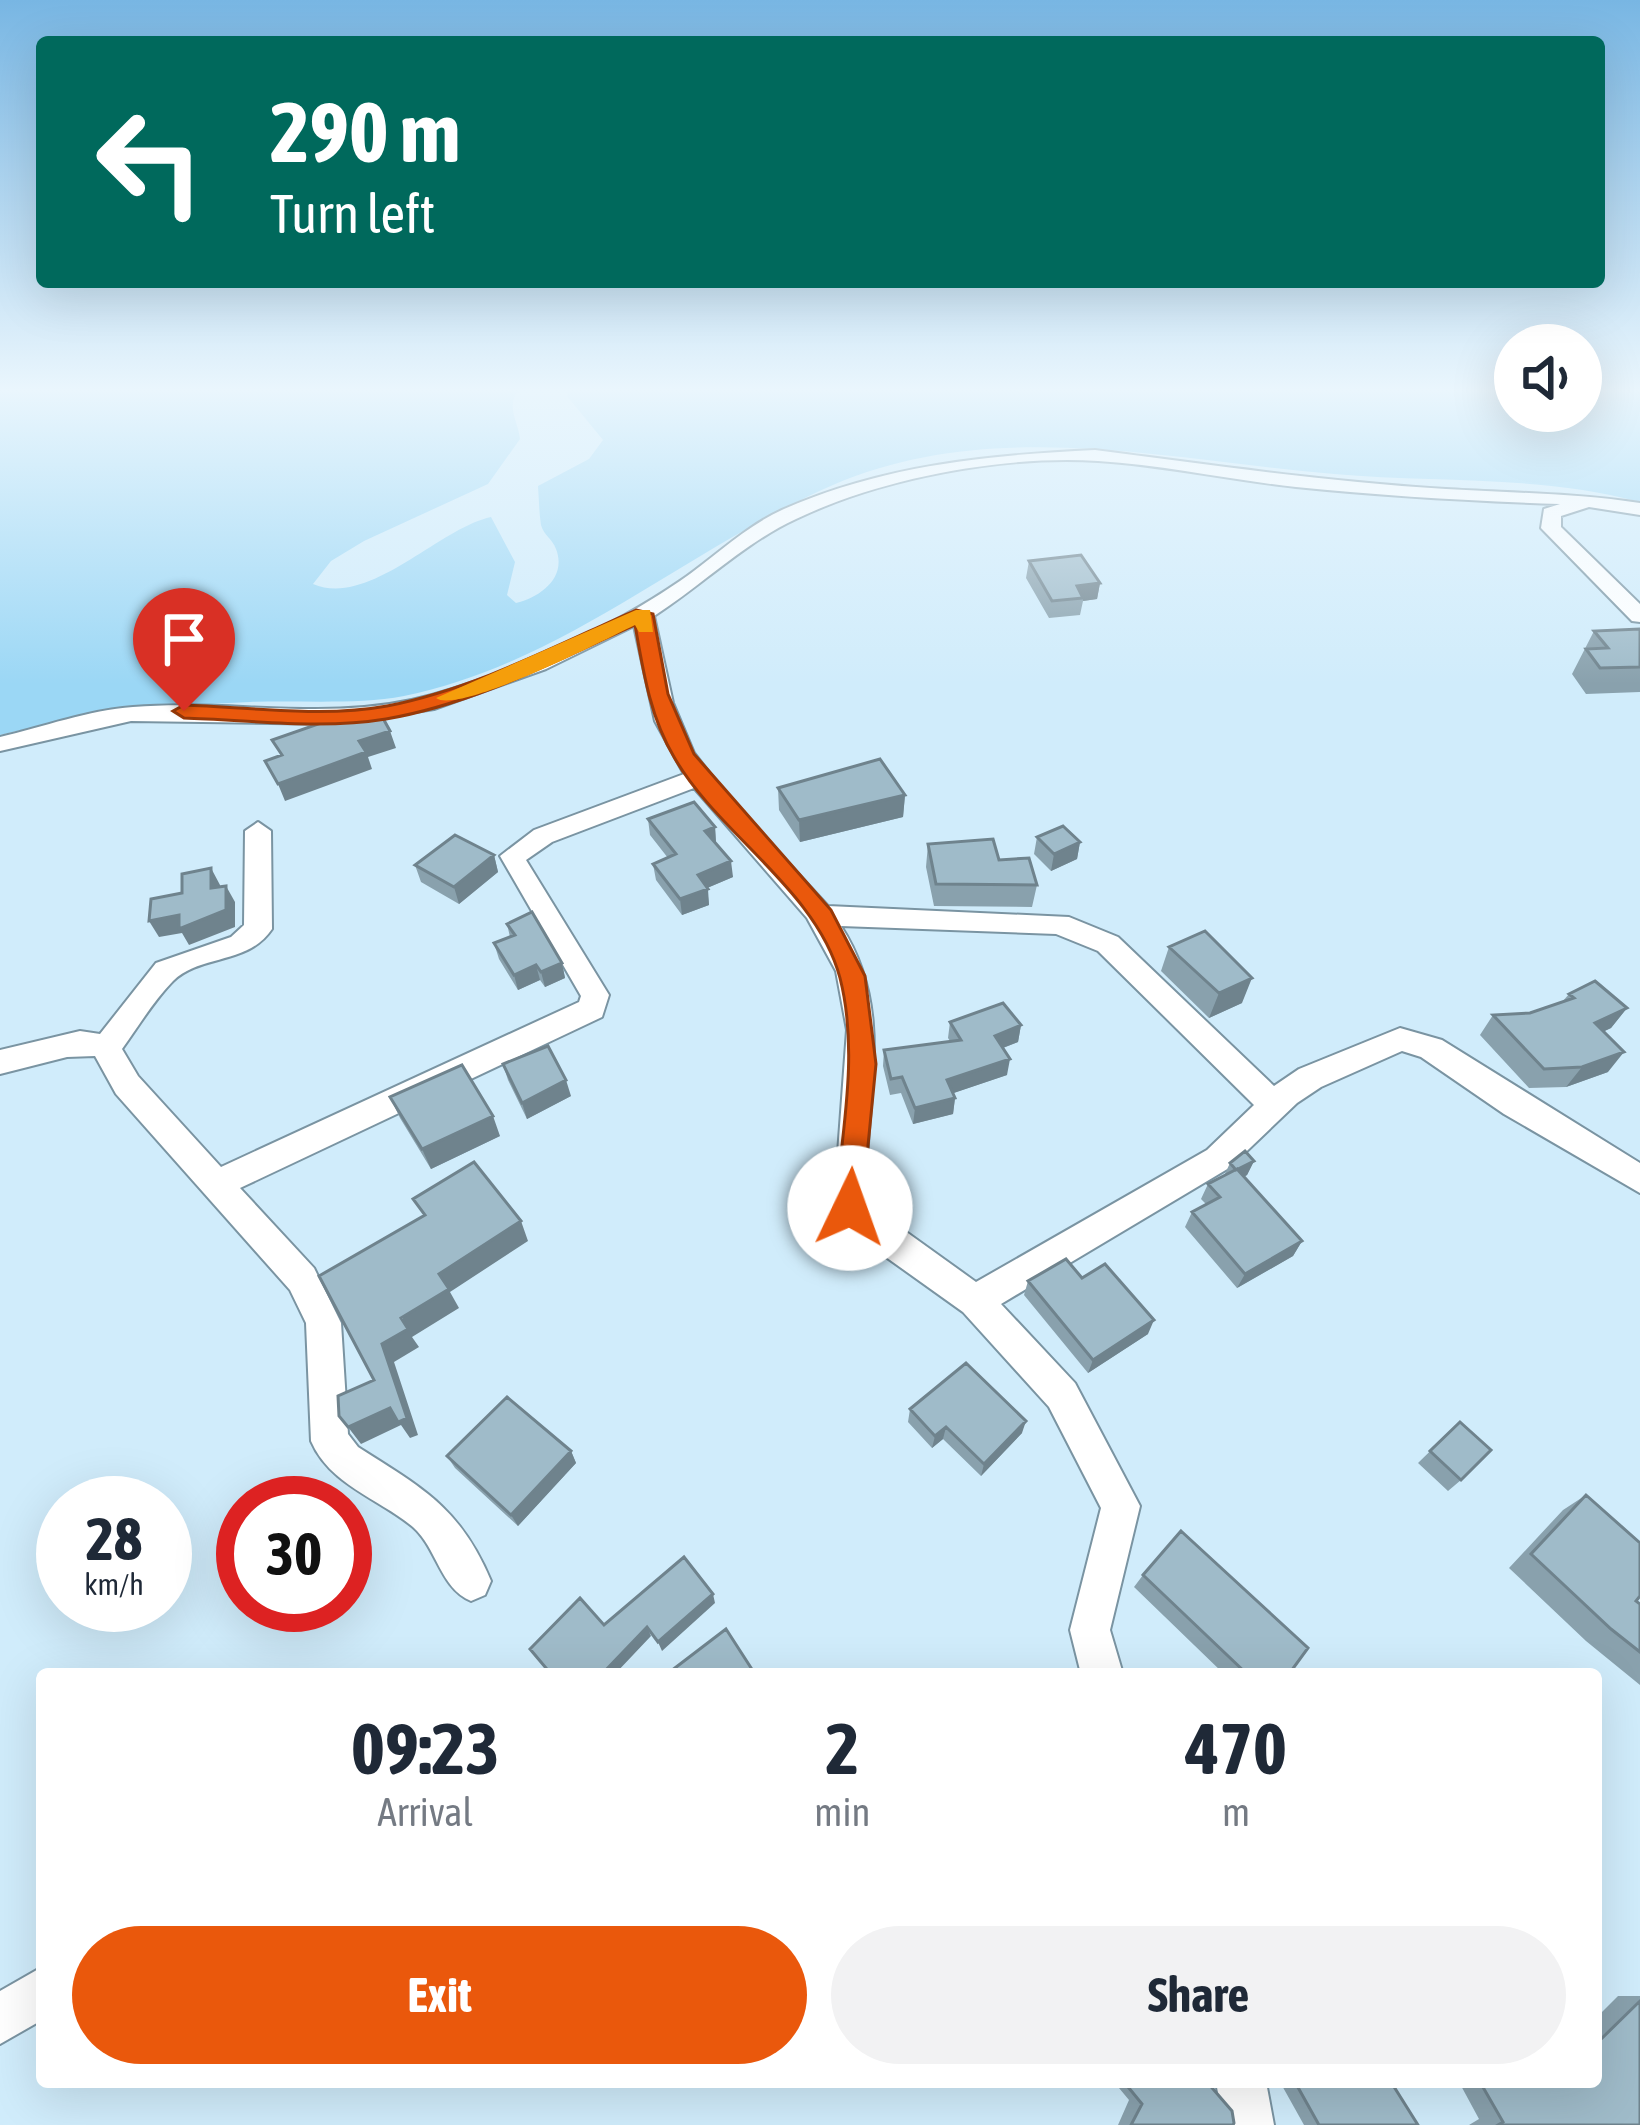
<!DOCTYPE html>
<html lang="en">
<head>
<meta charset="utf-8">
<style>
	body { margin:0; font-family:"Asap Condensed",sans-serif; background:#f2f2f3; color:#1f2937; height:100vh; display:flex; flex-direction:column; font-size:45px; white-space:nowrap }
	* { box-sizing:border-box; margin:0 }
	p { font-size:39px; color:#747a83 }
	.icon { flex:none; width:66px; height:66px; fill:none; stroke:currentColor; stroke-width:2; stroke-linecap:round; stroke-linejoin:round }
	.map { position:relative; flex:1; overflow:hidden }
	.panel { position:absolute; left:36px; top:1668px; width:1566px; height:420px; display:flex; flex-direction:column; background:#fff; border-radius:12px; box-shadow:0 12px 48px #0002 }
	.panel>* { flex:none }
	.top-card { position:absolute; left:36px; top:36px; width:1569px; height:252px; border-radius:12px; box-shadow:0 12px 48px #0002; background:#00695c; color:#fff; overflow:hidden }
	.controls { position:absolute; left:1494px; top:324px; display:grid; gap:24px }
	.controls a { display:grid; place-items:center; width:108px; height:108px; border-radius:50%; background:#fff; box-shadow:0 12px 48px #0002; font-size:60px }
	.speed { position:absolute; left:36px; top:1476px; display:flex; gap:24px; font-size:60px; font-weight:700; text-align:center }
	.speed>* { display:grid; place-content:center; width:156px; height:156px; border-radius:50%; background:#fff; box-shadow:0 12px 48px #0002; line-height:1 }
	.speed small { font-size:30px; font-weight:400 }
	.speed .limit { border:18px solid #d22; background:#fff; color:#111 }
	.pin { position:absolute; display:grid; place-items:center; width:102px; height:102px; color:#fff; margin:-123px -51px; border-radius:50% 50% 50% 0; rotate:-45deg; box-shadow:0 0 12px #0007 }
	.pin .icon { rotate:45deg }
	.me { position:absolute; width:132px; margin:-66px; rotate:3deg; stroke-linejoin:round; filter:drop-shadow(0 0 9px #0008) }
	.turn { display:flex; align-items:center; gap:42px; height:252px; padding:0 36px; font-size:54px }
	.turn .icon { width:156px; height:156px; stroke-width:2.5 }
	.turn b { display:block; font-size:84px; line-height:102px }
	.eta { display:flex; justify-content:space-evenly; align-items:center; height:204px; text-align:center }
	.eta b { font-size:72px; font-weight:700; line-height:84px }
	.primary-button { display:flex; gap:24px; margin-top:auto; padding:24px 36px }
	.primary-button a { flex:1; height:138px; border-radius:72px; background:#ea580c; color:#fff; font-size:48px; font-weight:700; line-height:138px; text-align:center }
	.primary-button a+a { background:#f2f2f3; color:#1f2937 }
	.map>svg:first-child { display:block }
</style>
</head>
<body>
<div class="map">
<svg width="1640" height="2125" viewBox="0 0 1640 2125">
	<rect width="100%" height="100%" fill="#d0ecfb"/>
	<path fill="#9bd7f5" d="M0,387H521C504,405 518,420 520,439L488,484L364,541L331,561L313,584C369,608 439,528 491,517L515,562L507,595L516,603C541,597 567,577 556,549C552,538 544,536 541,525C539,512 539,499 538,486L589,459L603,440L567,396L569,387H1515V411H1581V387H1640V502C1541,475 1435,483 1334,474C1168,460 993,416 833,485C688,548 563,664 404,696C356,705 300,700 250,702C164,705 84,715 0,735Z"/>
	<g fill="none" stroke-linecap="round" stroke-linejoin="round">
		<g stroke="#7a94a2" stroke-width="4">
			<path id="minor" d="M1095,450C1212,465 1328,482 1446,489C1511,493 1575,493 1640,503V515L1589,507L1561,516V527L1640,604V622L1632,621L1541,528L1544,509L1560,504C1471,501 1384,496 1296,487C1230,480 1164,465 1098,461C1004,455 881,478 796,519C744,543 702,585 654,616L673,703L694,753L733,803L828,906L1069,917L1118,937L1274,1086L1299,1069L1400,1028L1442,1040L1640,1163V1193L1504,1114L1421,1057L1402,1051L1321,1087L1297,1103L1229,1168L1001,1304L1075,1383L1140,1506L1110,1630L1123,1674H1081L1070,1630L1101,1508L1049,1407L963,1312L848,1230L834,1208L847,1030L836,971L807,918L694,788L552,842L526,860L609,995L602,1017L240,1188L314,1268L341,1323L348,1434L358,1447C422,1488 460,1507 491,1581L485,1595L471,1601C440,1588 437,1548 413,1527C378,1498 330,1485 311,1441L306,1323L290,1290L116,1094L95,1056L67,1057L0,1074V1050L80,1031L100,1034L156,963L231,937L244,925L245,831L258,822L271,831L272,929C248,965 201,954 173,981C154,1000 138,1027 122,1049L138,1076L221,1167L579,1002L581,996L500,856L534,830L684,774L655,721L634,626L546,669L434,709L340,724L131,721L0,751V737C43,727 89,710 133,707C233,699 334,723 432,695C517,670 607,631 680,581C715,557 744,527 784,509C884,465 988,455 1095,450ZM841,926L1056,934L1098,951L1254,1105L1207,1150L976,1282L866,1203C863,1107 898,1014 841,926Z
				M42,1967V2020L0,2044V1991Z
				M1216,2082H1266L1274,2125H1224Z"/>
		</g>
		<use href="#minor" fill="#fff" fill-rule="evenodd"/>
	</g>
	<path fill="#89a1ad" d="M1029,561L1100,583L1097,599L1083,601L1080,615L1049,618L1026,578Z
		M1640,629V692L1586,694L1572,674L1594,631Z
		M778,788L905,795L903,817L800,842L779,810Z
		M648,819L715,827L716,843L733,877L707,888L709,905L682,915L656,880L653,864L668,858L650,835Z
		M1037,837L1080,842L1077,859L1051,871L1034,854Z
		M928,844L999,860L1037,885L1032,907L934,906L926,867Z
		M494,855L498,872L459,904L421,882L415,865Z
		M507,924L562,963L565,978L545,987L540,980L518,990L499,959L494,943L510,937Z
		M1169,947L1242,1003L1209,1018L1161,971Z
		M1569,994L1627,1008L1611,1028L1604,1031L1608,1072L1566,1087L1529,1088L1480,1035L1493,1015L1530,1013L1563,1001Z
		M950,1022L1021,1025L1018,1042L1003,1048L1007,1075L953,1093L955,1098L953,1114L913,1124L901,1093L890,1095L883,1066L884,1050L950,1041L948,1038Z
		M503,1064L571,1096L527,1119L508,1080Z
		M390,1097L500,1136L431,1169L400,1118Z
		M1254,1161L1247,1175L1244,1177L1302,1241L1293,1256L1237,1288L1185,1227L1192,1212L1206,1204L1201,1199L1208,1184L1224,1176L1230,1163Z
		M1082,1278L1148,1334L1088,1373L1024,1295L1028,1281Z
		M910,1409L1022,1433L981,1476L943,1439L932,1448L908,1422Z
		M1460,1422L1461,1480L1448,1491L1418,1463Z
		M571,1451L576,1463L518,1526L455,1468L447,1456Z
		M1586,1495L1636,1601L1640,1604V1685L1586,1641L1509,1568L1563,1510Z
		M1143,1575L1289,1674H1224L1134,1587Z
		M1618,1996H1640V2125H1469L1479,2119L1459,2082H1596V2018Z
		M1114,2082H1207L1233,2125H1118L1129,2100Z
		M1280,2082H1391L1418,2125H1304Z"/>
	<path fill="#6f838d" d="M1100,583L1097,599L1083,601V598L1077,586Z
		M390,731L396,748L368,757L372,769L285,801L278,784L359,741Z
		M905,795L903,817L800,842L799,820Z
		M715,827L716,843L705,831Z
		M1080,842L1077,859L1051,871L1054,854Z
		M494,855L498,872L459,904L454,887Z
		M731,861L733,877L700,891L698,875Z
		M211,868L220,885V905L211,888Z
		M226,886L235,902V927L189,945L182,933L159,937L149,921Z
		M708,889L709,905L682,915L680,899Z
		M562,963L565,978L545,987L541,972Z
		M536,965L540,980L518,990L514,975Z
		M1252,978L1242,1003L1209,1018L1219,993Z
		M1627,1008L1611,1028L1580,1043L1595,1023Z
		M1021,1025L1018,1042L992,1052L995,1036Z
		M1624,1052L1608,1072L1566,1087L1582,1067Z
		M1010,1059L1007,1075L945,1096L947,1080Z
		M566,1080L571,1096L527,1119L522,1103Z
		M955,1098L953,1114L913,1124L915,1108Z
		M493,1116L500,1136L431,1169L422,1149Z
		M1254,1161L1247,1175L1229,1184L1236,1170Z
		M521,1221L528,1241L450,1292L459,1308L412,1337L419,1347L394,1362L418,1435L410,1438L401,1425L361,1444L348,1427L390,1408L382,1344L439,1274Z
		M1302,1241L1293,1256L1237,1288L1245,1274Z
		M1154,1320L1148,1334L1088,1373L1093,1360Z
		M1026,1421L1022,1433L981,1476L984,1464Z
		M946,1427L943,1439L932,1448L935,1436Z
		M571,1451L576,1463L518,1526L511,1515Z
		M713,1594L715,1603L662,1651L658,1642Z
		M647,1627L651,1636L615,1674H602Z"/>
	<path fill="#9fbbc9" stroke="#6f838d" stroke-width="3" d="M1081,555L1100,583L1077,586L1083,598L1052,601L1029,561Z
		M1640,629V667L1600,668L1586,649L1608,648L1594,631Z
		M379,711L390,731L359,741L366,752L278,784L265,761L282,755L272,740L341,716L345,722Z
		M880,759L905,795L799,820L778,788Z
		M694,802L715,827L705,831L731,861L698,875L708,889L680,899L653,864L676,854L648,819Z
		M1063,826L1080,842L1054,854L1037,837Z
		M455,835L494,855L454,887L415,865Z
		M993,839L999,860L1029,858L1037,885L936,884L928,844Z
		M211,868V888L226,886V910L179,929V915L149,921L151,899L182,893V874Z
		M532,912L562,963L541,972L536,965L514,975L494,943L515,935L507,924Z
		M1205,931L1252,978L1219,993L1169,947Z
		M1595,981L1627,1008L1595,1023L1624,1052L1582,1067L1544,1069L1493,1015L1530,1013L1574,998L1569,994Z
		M1003,1003L1021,1025L995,1036L1010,1059L947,1080L955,1098L915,1108L902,1077L891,1079L884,1050L961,1040L950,1022Z
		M548,1046L566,1080L522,1103L503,1064Z
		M462,1065L493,1116L422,1149L390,1097Z
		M1245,1151L1254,1161L1236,1170L1230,1163Z
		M474,1162L521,1221L439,1274L449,1289L401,1318L408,1329L382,1344L407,1418L398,1422L390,1408L348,1427L339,1416L338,1396L374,1380L319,1276L425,1215L413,1199Z
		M1237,1169L1302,1241L1245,1274L1192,1212L1220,1197L1208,1184Z
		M1066,1259L1082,1278L1105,1264L1154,1320L1093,1360L1028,1281Z
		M966,1363L1026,1421L984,1464L946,1427L935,1436L910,1409Z
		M507,1397L571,1451L511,1515L447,1456Z
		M1460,1422L1491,1450L1461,1480L1430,1451Z
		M1586,1495L1640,1543V1596L1636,1601L1640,1604V1652L1611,1629L1531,1554Z
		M1181,1531L1308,1648L1289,1674H1247L1143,1575Z
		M684,1557L713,1594L658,1642L647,1627L602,1674H551L530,1649L580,1598L604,1625Z
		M726,1629L755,1674H667Z
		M1640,2001V2125H1498L1503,2122L1480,2082H1596V2041L1597,2043Z
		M1124,2082H1207L1232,2111L1234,2123L1233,2125H1131L1142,2104Z
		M1295,2082H1391L1418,2125H1319Z"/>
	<linearGradient id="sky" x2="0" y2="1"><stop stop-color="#78b6e3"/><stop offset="0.57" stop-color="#eaf6fd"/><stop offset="1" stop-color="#eaf6fd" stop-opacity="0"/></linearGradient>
	<rect width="1640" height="684" fill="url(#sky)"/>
	<path fill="#ea580c" stroke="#983908" stroke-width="3" d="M636,610L653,614L668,694L694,754L831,910L865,976L876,1064L861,1217L850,1221L840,1217L835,1208C842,1133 859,1052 840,978C817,890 717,833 674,757C650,717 643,670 635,625C555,661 474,704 386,719C320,730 250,720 184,718L173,711L184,705C249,707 322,718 387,706C474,689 555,646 636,610Z"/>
	<path fill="#f59e0b" d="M636,610H650L653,632H639L635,625C604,640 459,715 436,698Z"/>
</svg>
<div class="controls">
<a><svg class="icon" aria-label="sound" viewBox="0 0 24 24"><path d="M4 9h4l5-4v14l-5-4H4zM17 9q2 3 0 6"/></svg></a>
</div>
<div class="speed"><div>28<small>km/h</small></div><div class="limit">30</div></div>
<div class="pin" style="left:184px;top:711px;background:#d93025"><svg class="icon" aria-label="arrive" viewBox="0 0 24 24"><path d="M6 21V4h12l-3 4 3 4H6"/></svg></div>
<svg class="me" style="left:850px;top:1208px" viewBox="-20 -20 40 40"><circle r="19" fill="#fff"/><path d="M0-13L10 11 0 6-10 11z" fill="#ea580c"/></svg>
<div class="top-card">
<div class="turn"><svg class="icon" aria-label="left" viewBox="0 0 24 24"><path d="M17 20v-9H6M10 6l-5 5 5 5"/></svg><div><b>290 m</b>Turn left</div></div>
</div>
<section class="panel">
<div class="eta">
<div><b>09:23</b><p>Arrival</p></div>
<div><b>2</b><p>min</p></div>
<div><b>470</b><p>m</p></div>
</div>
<div class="primary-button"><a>Exit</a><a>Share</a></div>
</section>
</div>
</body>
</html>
